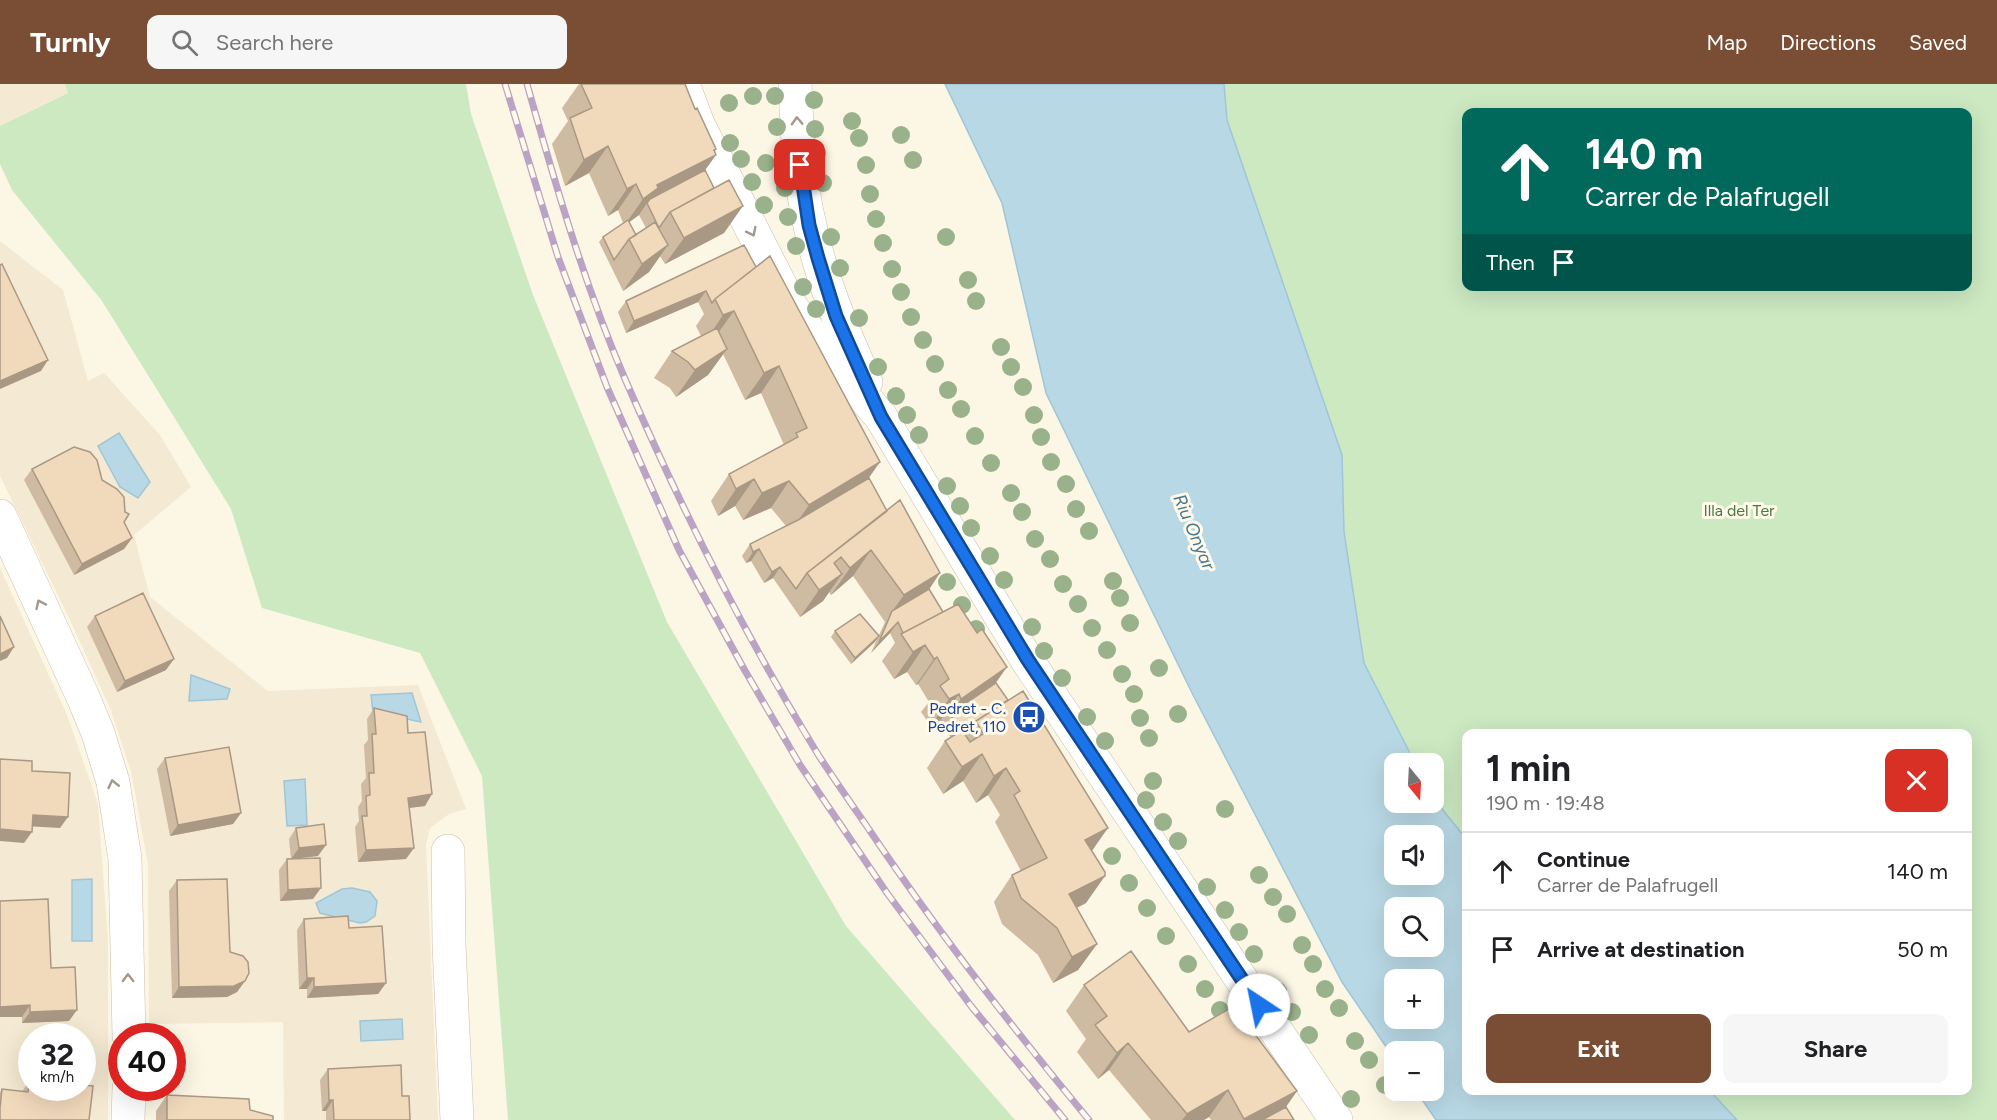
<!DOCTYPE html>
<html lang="en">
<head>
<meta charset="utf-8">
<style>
	body { margin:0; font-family:Figtree,sans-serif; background:#f6f6f6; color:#202124; height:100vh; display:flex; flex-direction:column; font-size:22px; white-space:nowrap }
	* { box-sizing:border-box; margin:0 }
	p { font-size:20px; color:#757577 }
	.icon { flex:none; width:33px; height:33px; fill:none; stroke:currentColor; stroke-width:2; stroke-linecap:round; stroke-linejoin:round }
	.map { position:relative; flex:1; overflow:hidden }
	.side { position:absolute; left:1462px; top:645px; width:510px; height:366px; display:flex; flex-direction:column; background:#fff; border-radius:12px; box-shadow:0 6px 24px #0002 }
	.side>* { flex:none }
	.hud { position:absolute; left:1462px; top:24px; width:510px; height:183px; border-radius:12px; box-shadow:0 6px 24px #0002; background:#00695c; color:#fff; overflow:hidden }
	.needle { width:39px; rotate:162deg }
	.tools { position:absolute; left:1384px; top:669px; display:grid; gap:12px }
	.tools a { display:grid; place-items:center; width:60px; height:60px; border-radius:12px; background:#fff; box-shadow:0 6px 24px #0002; font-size:30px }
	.speed { position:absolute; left:18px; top:939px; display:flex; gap:12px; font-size:30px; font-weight:700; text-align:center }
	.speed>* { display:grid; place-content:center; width:78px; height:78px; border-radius:50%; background:#fff; box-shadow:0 6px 24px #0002; line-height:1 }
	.speed small { font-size:15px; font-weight:400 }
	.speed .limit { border:9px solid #d22; background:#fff; color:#111 }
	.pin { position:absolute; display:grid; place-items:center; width:51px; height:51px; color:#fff; margin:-26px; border-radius:12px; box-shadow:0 3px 9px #0006 }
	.me { position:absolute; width:66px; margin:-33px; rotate:326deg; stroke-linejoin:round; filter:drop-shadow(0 0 4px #0008) }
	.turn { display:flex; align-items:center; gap:21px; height:126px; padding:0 24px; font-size:27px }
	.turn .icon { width:78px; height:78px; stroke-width:2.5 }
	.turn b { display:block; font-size:42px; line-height:51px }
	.then { display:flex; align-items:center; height:57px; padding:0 24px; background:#0003; gap:12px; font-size:22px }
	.round { display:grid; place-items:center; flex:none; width:63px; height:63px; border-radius:12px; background:#f6f6f6 }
	.overview { display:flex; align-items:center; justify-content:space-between; height:102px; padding:0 24px }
	h1 { font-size:36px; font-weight:700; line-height:45px }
	.cta { display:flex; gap:12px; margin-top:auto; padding:12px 24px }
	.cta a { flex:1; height:69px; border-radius:12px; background:#794e35; color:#fff; font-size:24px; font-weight:700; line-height:69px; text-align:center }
	.cta a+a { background:#f6f6f6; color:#202124 }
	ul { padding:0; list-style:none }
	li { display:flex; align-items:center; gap:18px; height:78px; padding:0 24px; border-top:2px solid #e0e0e0 }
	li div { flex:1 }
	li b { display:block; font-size:22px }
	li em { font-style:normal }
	header { display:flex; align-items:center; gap:36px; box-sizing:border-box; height:84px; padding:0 30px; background:#794e35; color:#fff }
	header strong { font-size:28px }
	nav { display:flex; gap:33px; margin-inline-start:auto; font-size:21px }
	.search { width:420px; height:54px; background:#f6f6f6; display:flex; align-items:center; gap:15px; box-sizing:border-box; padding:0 21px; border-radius:12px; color:#757577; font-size:22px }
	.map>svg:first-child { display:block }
</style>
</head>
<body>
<header>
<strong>Turnly</strong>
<div class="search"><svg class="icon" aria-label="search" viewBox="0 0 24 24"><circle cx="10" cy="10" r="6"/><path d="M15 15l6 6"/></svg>Search here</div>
<nav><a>Map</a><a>Directions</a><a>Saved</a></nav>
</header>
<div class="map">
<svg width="1997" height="1036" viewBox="0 0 1997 1036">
	<rect width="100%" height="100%" fill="#fcf6e4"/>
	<path fill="#f4e9d2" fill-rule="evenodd" d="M0,0H65L69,8L0,42Z
		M0,157L63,206L88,297L104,289L160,351L191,403L134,451L150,513L268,607L418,601L466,725L449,730L430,744L426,761L438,1036H284L283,938L149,940L148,780L131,687L110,624L71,538L0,392Z
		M0,484L67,631L98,720L108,858V1036H0ZM32,952H82V1004H32Z"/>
	<path fill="#cce9c2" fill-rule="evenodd" d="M65,0H466L471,30L533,211L667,538L846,842L1015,1036H508L482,692L420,569L262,524L231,425L102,217L12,106L0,80V42L68,9Z
		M1224,0H1997V1036H1737L1710,1007L1968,1006V650H1467V756L1434,715V680L1415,679L1364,579L1344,448L1342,371L1227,36ZM1467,28H1968V202H1467Z"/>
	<path fill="#b9d8e5" stroke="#9fc6d7" stroke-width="1.5" fill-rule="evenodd" d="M945,0H1224L1227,36L1342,371L1344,448L1364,579L1415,679L1395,680V718H1434V715L1467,756V1006L1710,1007L1737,1036H1436L1416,1007L1434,1006V968H1395V976L1342,898L1192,609L1046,309L1002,119ZM1395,752H1434V790H1395ZM1395,824H1434V862H1395ZM1395,896H1434V934H1395Z
		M119,349L150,398L138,414L120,403L98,362Z
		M191,591L230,605L227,615L189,617Z
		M412,609L421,638L373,628L371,611Z
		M305,695L307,741L287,742L284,697Z
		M92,795V857H72V796Z
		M352,804L370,808L377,817L375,832L366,838L360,839L320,829L316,819L342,805Z
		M402,935L403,955L361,957L360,937Z"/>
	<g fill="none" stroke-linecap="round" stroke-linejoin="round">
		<g stroke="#cdbfab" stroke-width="34">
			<path id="minor" d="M683,0L698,40L791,222L813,253L881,333L1027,576L1336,1036
				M795,0C797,48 799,96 810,142C822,197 843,247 866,298
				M0,432L83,613L98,649L113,698L125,775L129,952
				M448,767L449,861L457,1036
				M128,1036L129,1004"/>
		</g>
		<use href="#minor" stroke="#fff" stroke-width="33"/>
		<g stroke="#bba3c5" stroke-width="7">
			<path id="rail" d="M505,0L558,173L607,303L679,466L744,585L800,681L887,809L971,922L1065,1036
				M527,0C555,99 584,200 625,295C681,424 745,552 819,672C834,695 850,718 866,741C935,844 1010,941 1089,1036"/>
		</g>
		<use href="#rail" stroke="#fffaea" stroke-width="4.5" stroke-dasharray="14" stroke-linecap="butt"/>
	</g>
	<g fill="#9ab28b">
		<circle cx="753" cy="12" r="9"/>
		<circle cx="775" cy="12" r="9"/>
		<circle cx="814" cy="16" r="9"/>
		<circle cx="729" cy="19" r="9"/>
		<circle cx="852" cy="37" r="9"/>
		<circle cx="777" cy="43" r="9"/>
		<circle cx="815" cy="45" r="9"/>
		<circle cx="901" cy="51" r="9"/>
		<circle cx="859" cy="54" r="9"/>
		<circle cx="730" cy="59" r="9"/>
		<circle cx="817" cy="69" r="9"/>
		<circle cx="741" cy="75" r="9"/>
		<circle cx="913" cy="76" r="9"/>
		<circle cx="766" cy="79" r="9"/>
		<circle cx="866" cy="81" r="9"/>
		<circle cx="752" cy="98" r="9"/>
		<circle cx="823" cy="99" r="9"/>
		<circle cx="785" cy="104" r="9"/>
		<circle cx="870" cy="110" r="9"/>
		<circle cx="764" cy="121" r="9"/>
		<circle cx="788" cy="133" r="9"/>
		<circle cx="876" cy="135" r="9"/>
		<circle cx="831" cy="153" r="9"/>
		<circle cx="946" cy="153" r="9"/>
		<circle cx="883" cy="159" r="9"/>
		<circle cx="796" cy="162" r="9"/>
		<circle cx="840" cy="184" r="9"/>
		<circle cx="892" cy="185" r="9"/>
		<circle cx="968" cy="196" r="9"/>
		<circle cx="803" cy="203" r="9"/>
		<circle cx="901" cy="208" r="9"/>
		<circle cx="976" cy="217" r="9"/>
		<circle cx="816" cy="225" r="9"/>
		<circle cx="911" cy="233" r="9"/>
		<circle cx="859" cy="234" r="9"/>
		<circle cx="923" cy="256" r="9"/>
		<circle cx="1001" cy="263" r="9"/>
		<circle cx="935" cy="280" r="9"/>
		<circle cx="878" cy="283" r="9"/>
		<circle cx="1011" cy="283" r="9"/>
		<circle cx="1023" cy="303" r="9"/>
		<circle cx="948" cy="306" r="9"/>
		<circle cx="896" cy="312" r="9"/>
		<circle cx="961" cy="325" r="9"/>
		<circle cx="907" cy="331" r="9"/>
		<circle cx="1034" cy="331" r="9"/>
		<circle cx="919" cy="351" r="9"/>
		<circle cx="975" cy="352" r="9"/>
		<circle cx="1041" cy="353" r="9"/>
		<circle cx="1051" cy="378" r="9"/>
		<circle cx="991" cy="379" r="9"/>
		<circle cx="1066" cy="400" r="9"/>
		<circle cx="947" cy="402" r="9"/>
		<circle cx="1011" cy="409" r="9"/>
		<circle cx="960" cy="422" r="9"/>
		<circle cx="1076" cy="425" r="9"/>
		<circle cx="1022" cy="428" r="9"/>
		<circle cx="971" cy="444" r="9"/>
		<circle cx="1089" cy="447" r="9"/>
		<circle cx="1035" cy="455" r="9"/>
		<circle cx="990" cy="472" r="9"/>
		<circle cx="1050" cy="475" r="9"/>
		<circle cx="1004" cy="496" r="9"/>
		<circle cx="1113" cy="497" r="9"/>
		<circle cx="947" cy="498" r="9"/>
		<circle cx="1063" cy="500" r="9"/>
		<circle cx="1120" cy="514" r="9"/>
		<circle cx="1078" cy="520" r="9"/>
		<circle cx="962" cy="521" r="9"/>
		<circle cx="1130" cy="539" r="9"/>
		<circle cx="1032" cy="543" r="9"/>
		<circle cx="1092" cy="544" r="9"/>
		<circle cx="976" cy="545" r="9"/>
		<circle cx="1107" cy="566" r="9"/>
		<circle cx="1044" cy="567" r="9"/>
		<circle cx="1159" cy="584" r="9"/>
		<circle cx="1122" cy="590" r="9"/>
		<circle cx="1062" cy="594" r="9"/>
		<circle cx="1134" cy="610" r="9"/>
		<circle cx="1178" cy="630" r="9"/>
		<circle cx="1087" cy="633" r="9"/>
		<circle cx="1140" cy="634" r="9"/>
		<circle cx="1149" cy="654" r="9"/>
		<circle cx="1105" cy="657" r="9"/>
		<circle cx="1153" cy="697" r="9"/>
		<circle cx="1146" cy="716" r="9"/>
		<circle cx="1225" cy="725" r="9"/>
		<circle cx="1163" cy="738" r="9"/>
		<circle cx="1178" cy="757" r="9"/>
		<circle cx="1112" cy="772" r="9"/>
		<circle cx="1259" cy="791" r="9"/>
		<circle cx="1129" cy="799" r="9"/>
		<circle cx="1207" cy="803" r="9"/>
		<circle cx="1273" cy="813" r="9"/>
		<circle cx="1147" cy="824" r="9"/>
		<circle cx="1225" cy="826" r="9"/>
		<circle cx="1287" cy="830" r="9"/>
		<circle cx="1239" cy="848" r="9"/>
		<circle cx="1166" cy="852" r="9"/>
		<circle cx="1302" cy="861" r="9"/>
		<circle cx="1254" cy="870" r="9"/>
		<circle cx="1188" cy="880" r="9"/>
		<circle cx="1313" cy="880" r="9"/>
		<circle cx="1205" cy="905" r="9"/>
		<circle cx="1325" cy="905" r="9"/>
		<circle cx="1278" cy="907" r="9"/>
		<circle cx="1339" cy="924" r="9"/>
		<circle cx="1220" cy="926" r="9"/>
		<circle cx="1292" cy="928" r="9"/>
		<circle cx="1309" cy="951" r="9"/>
		<circle cx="1355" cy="957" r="9"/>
		<circle cx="1369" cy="976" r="9"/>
		<circle cx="1385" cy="1001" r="9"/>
		<circle cx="1351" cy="1015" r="9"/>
	</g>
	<path fill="#cfbba2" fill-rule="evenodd" d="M579,0H685L692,18L716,65L715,67L716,71L705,86L724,149L665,180L660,172L649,188L623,207L599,158L603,153L623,139L618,126L608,132L589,89L565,102L552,60L568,37L562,24ZM639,131L646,144L636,151L629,138Z
		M744,161L929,505L943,528L996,599L1092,767L1086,819L1077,824L1097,860L1078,886L1053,899L1038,871L1002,840L994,818L1012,791L1021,787L995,738L1000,731L988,711L976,719L963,697L943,710L927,684L945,657L951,654L940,637L931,642L921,628L929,618L918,600L916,601L907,588L894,595L882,577L895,559L890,549L871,569L877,555L851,580L831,553L835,547L879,551L885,538L853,492L831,511L829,508L823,517L800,533L773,494L764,499L751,477L746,479L742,472L750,460L786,442L771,424L743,436L735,422L718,432L711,417L729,390L784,361L761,309L745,316L723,270L708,291L676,313L670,304L654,294L672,267L701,252L696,242L704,230L698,218L626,249L618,228L626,217Z
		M32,385L102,396L132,454L124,465L74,491L24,396Z
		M95,532L166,586L117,608L87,543Z
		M374,624L408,649L425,722L409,724L406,775L358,778L355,743L359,737L358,723L362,717L361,700L366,694L364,661L368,656L367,635Z
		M165,674L241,729L233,740L170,752L157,685Z
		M296,744L318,772L292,775L313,815L280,817L279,786L287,775H291L289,755Z
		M177,796L230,868L245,897L237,908L227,913L172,914L169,807Z
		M0,817L51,884L69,937L22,939V933H0Z
		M304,835L349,844L386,899L378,910L307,914V905H299L297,846Z
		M1084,901L1189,948L1297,1007L1286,1023L1294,1036H1211L1209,1033L1204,1036H1151L1109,986L1098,995L1077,968L1086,955L1066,927Z
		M328,985L402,1012L410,1036H326V1027H322L320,996Z
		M30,995L89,1036H0V1008L2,1005L22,1008Z
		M167,1011L250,1026L273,1036H156V1027Z"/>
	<path fill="#a99884" d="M608,62L589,89L565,102L584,76Z
		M716,65L710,74L716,71L697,97L647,119L639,131L624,142L643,115L657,101Z
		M636,100L618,126L608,132L627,105Z
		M743,122L724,149L665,180L684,154Z
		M668,161L649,188L623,207L642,180Z
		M706,207L698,218L626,249L634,237Z
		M734,227L715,253L705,258L723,231Z
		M727,265L708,291L676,313L695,286Z
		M48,276L41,287L0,305V297Z
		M779,282L761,309L745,316L764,289Z
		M880,378L861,405L790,448L809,421Z
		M754,395L735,422L718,432L736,405Z
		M789,397L771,424L743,436L762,409Z
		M132,454L124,465L74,491L82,480Z
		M759,465L751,477L746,479L753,468Z
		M871,466L853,492L831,511L850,484Z
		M780,483L773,494L764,499L772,488Z
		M940,489L922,516L891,529L904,511Z
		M842,490L823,517L800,533L819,506Z
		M898,538L890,549L871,569L879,558Z
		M879,552L875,558L851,580L855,574Z
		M925,561L907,588L894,595L913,568Z
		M14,563L7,574L0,577V570Z
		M937,573L918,600L916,601L934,575Z
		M174,575L166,586L117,608L125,597Z
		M1007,583L988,610L950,630L961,615Z
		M959,610L940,637L931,642L949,615Z
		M982,670L963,697L943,710L962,683Z
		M1006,684L988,711L976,719L994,692Z
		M432,710L425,722L400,725L408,714Z
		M241,729L233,740L170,752L178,741Z
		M33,731L68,733L60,744L25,742Z
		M1108,744L1089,771L1085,756Z
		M0,745L32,748L24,759L0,757Z
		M326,761L318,772L291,775L299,764Z
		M414,764L406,775L358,778L366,766Z
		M1105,792L1086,819L1050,837L1069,810Z
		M321,804L313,815L280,817L288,806Z
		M1097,860L1078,886L1053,899L1072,873Z
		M307,894H314L307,905H299Z
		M245,897L237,908L227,913L172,914L179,903Z
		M386,899L378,910L307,914L314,903Z
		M30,921L22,933H0V923Z
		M77,926L69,937L22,939L30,928Z
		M1128,959L1109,986L1098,995L1117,969Z
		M1228,1006L1209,1033L1204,1036H1182L1187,1030Z
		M1297,1007L1278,1034L1274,1036H1243Z
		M329,1016H333L326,1027H322Z"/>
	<path fill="#f1d9bc" stroke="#a99884" stroke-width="1.5" d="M581,0H685L695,25L697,24L716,65L714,66L716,71L657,101L658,104L643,115L636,100L627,105L608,62L584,76L570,34L592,24Z
		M705,86L714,104L670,128L659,144L647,119L650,115Z
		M729,96L743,122L684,154L670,128Z
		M628,136L636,151L629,155L614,176L603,153Z
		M655,138L668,161L642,180L629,155Z
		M744,161L756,183L715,215L712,219L706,207L634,237L626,217Z
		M770,172L880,378L809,421L789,397L762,409L754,395L736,405L729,390L798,353L796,349L807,344L779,282L764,289L734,227L723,231L715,215Z
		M2,180L48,276L0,297V181Z
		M717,244L727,265L695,286L688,278L672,267Z
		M74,363L90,368L97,376L102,396L117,405L124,413L125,428L129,430L124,438L132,454L82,480L32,385Z
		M869,394L887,427L807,489L796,505L780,483L772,488L759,465L753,468L750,460L798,436Z
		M900,416L940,489L904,511L871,466L850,484L841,473L834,479L842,490L819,506L807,489Z
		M929,505L943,528L903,549L898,538L879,558L892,527Z
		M143,509L174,575L125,597L95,532Z
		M958,520L977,549L982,545L1007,583L961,615L959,610L949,615L940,602L949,595L937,573L934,575L925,561L913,568L901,550Z
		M860,530L879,552L855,574L835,547Z
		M0,532L14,563L0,570Z
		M996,599L1008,616L976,637L966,651L962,646L961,647L950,630Z
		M1023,607L1108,744L1085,756L1105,788V792L1069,810L1097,860L1072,873L1057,844L1021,814L1012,791L1047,774L1014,711L1020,707L1006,684L994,692L982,670L962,683L945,657L962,646L970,658L983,650L976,637Z
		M374,624L407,632L408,649L425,648L432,710L408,714L414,764L366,766L362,732H367L366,712L370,711L369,689H374L372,650H376Z
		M229,663L241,729L178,741L165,674Z
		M0,675L32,677V687L70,689L68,733L33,731L32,748L0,745Z
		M324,740L326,761L299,764L296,744Z
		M320,774L321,804L288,806L287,775Z
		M227,795L230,868L243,872L248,878L249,889L245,897L234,902L179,903L177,796Z
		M48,815L51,884L75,883L77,926L30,928V921L0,923V817Z
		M348,832L349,844L382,842L386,899L314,903V894H307L304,835Z
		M1131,867L1189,948L1234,922L1297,1007L1244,1035L1228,1006L1187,1030L1128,959L1117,969L1095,941L1107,932L1084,901Z
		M401,981L402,1012H409L410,1036H334L333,1016H329L328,985Z
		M30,995H32V1004H82V1001L93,1002L89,1036H0V1024L2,1005L28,1008Z
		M167,1011L249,1015L250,1026L273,1032V1036H167Z
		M1286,1023L1294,1036H1262Z"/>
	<defs><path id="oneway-chevron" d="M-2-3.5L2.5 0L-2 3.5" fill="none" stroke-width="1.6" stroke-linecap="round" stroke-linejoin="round" transform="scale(1.5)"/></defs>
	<g stroke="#a59789">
		<use href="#oneway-chevron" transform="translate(797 37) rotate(-92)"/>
		<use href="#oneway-chevron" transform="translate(752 148) rotate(63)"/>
		<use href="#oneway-chevron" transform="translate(40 520) rotate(-115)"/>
		<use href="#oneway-chevron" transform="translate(113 700) rotate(-103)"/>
		<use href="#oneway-chevron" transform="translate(128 894) rotate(-91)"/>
	</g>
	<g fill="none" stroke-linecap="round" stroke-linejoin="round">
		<g stroke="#114b97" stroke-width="15">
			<path id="route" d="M800,81L809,141L818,174L836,232L881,333L1028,576L1259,921"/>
		</g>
		<use href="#route" stroke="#1a73e8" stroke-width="10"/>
	</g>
	<defs>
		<g id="bus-disc" transform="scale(1.725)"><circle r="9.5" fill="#1a4fb4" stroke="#fffaea"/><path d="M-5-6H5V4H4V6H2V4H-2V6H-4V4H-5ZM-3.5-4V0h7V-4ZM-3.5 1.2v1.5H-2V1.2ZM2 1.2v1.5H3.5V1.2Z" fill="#fff"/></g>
	</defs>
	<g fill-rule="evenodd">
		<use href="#bus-disc" x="1029" y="633"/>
	</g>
	<g text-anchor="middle" stroke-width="6" stroke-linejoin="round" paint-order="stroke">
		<g font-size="16" fill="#4a7a42" stroke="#fffaea">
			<text x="1739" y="432">Illa del Ter</text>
		</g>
		<g font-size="16" fill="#164399" stroke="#fffaea" text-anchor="end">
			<text x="1006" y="630">Pedret - C.<tspan x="1006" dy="18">Pedret, 110</tspan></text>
		</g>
		<g font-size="18" font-style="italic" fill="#46788f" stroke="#fffaea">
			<text transform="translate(1194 448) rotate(67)" y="6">Riu Onyar</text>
		</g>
	</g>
</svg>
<div class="tools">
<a><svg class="needle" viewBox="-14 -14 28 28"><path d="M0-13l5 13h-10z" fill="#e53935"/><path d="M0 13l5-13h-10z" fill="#757577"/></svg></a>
<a><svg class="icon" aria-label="sound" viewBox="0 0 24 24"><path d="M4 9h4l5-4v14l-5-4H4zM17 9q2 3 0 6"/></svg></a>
<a><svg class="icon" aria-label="search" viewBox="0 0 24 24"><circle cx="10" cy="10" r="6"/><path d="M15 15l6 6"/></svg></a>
<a>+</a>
<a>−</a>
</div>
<div class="speed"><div>32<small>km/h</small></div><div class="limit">40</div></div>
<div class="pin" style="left:800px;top:81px;background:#d93025"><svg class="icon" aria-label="arrive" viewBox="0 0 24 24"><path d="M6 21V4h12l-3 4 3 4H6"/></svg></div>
<svg class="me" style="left:1259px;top:921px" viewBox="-20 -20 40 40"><circle r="19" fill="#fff"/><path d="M0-13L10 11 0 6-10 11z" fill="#1a73e8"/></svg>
<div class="hud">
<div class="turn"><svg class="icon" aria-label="ahead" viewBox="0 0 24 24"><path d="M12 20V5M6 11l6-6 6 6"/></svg><div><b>140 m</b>Carrer de Palafrugell</div></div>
<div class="then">Then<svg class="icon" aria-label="arrive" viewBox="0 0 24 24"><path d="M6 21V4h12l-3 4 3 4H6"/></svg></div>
</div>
<section class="side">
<div class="overview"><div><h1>1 min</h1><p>190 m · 19:48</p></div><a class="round" style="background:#d93025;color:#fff"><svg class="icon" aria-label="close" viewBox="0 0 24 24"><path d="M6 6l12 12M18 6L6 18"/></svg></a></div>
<ul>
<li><svg class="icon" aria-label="ahead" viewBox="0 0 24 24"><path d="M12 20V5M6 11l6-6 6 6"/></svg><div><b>Continue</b><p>Carrer de Palafrugell</p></div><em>140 m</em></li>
<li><svg class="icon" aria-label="arrive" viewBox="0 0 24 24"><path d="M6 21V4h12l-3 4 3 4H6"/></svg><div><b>Arrive at destination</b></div><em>50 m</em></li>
</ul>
<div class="cta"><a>Exit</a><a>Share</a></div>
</section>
</div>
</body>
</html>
